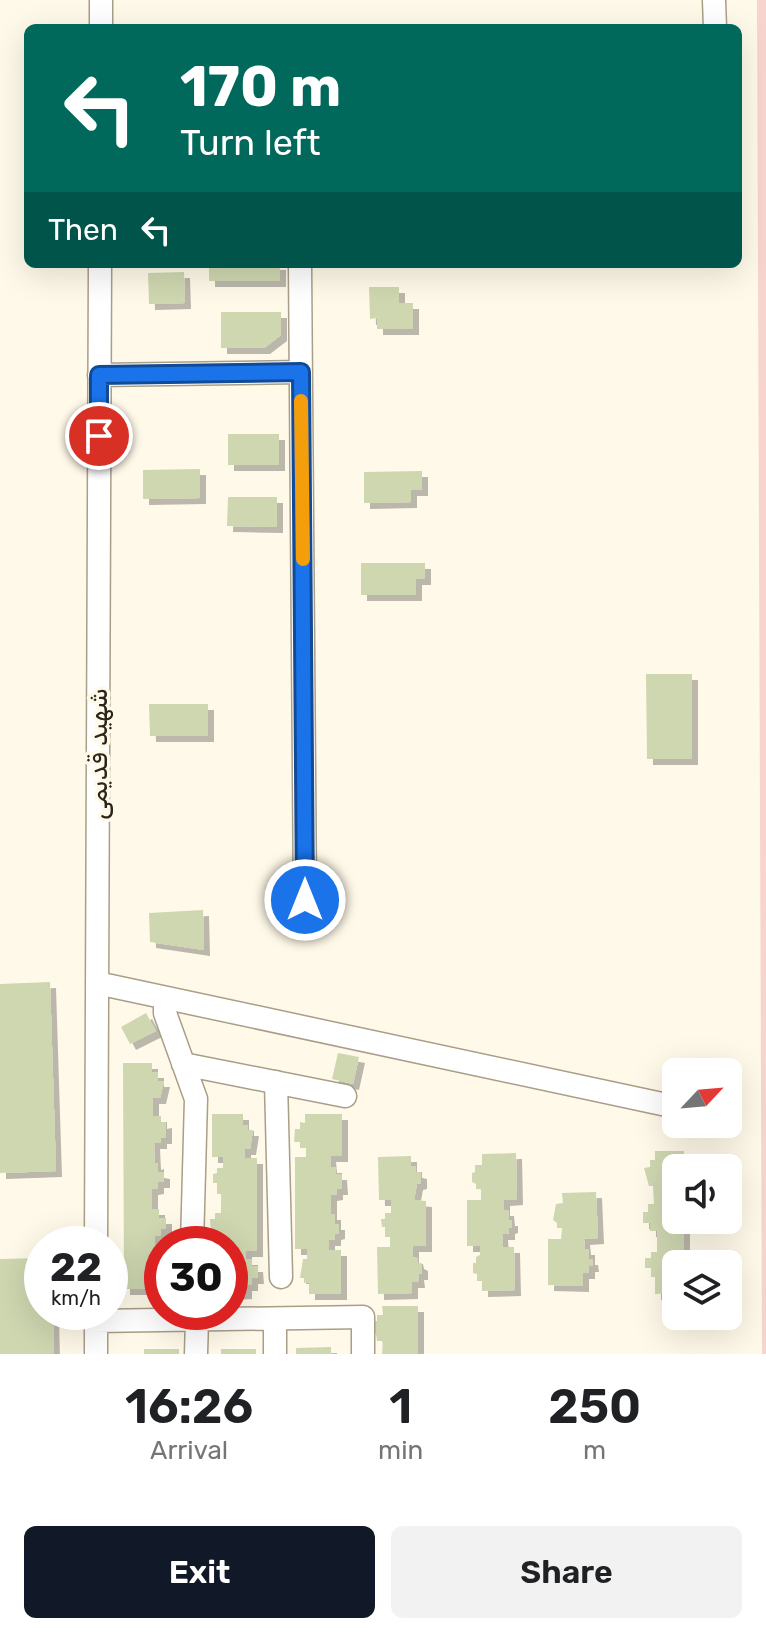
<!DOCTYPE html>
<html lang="en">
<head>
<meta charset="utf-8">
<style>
	body { margin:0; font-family:Rubik,"Noto Sans Arabic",sans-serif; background:#f2f2f2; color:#202124; height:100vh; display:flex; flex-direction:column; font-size:30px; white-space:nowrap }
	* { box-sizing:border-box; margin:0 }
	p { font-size:26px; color:#757577 }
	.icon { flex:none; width:44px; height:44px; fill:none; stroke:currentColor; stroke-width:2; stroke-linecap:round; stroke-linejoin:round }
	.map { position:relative; height:1354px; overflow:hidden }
	.drawer { display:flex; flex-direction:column; background:#fff; flex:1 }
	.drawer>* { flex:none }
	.guide { position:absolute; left:24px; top:24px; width:718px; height:244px; border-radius:12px; box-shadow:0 8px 32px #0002; background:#00695c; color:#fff; overflow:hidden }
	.needle { width:52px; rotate:64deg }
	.buttons { position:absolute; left:662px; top:1058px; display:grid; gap:16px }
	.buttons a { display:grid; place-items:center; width:80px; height:80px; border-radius:12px; background:#fff; box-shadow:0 8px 32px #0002; font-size:40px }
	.speed { position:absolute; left:24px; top:1226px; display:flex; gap:16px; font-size:40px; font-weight:700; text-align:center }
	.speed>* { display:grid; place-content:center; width:104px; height:104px; border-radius:50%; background:#fff; box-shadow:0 8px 32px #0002; line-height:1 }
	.speed small { font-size:20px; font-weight:400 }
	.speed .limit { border:12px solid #d22; background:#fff; color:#111 }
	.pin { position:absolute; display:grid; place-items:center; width:68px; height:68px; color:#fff; margin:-34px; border:4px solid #fff; border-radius:50%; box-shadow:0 2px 8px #0007 }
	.me { position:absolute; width:88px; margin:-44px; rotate:0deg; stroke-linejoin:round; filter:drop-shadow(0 0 6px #0008) }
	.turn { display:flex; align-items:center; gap:28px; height:168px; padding:0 24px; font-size:36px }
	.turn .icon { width:104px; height:104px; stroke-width:2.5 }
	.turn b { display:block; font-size:56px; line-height:68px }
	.then { display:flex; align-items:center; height:76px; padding:0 24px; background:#0003; gap:16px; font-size:30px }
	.eta { display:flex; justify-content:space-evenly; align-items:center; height:136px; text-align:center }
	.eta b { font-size:48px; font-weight:600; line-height:56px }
	.primary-button { display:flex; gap:16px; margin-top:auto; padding:16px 24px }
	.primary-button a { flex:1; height:92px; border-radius:12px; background:#111827; color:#fff; font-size:32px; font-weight:600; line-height:92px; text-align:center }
	.primary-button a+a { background:#f2f2f2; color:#202124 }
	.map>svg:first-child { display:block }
</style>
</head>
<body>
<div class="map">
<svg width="766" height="1354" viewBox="0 0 766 1354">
	<defs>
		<filter id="shadow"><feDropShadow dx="6" dy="6" stdDeviation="0" flood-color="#0004"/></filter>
	</defs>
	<rect width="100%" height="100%" fill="#fff9e9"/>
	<path fill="#f8d4cf" d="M757,0H766V1354H762Z"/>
	<path fill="#ced7b0" filter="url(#shadow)" d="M209,264H280V281H209Z
		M184,272L185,303L149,304L148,273Z
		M369,287H399V303H413V329H377V318L370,319Z
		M221,312H281V335L264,348H221Z
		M228,434H279V465H228Z
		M200,469V498L143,499V470Z
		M422,471V490H411V502L364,503V472Z
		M228,497H277V527L227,526Z
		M361,563H425V579H416V595H361Z
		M646,674H692V759H647Z
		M149,704H208V736H150Z
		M203,910L204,950L150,942L149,913Z
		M50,982L56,1171L0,1173V984Z
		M146,1013L156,1031L130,1044L121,1027Z
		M338,1053L359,1057L353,1084L332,1079Z
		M123,1063H152V1072H158V1081H164L160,1098H153V1116H161V1123L166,1122V1138H161V1143H154L155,1164L158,1163V1172L164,1173V1182H158V1188L152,1189V1209H159V1218H166V1229H160L161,1236H155V1254H159L162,1273H158V1280H153V1289H124Z
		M212,1114H243V1125H248V1130H253L250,1149H245V1158H257V1251H246V1259H252V1266H257L258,1278H252V1285H246V1293L230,1294V1244H221V1241H216V1234H211L210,1219H215V1213H221V1194H217V1183H213V1174L217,1173V1168H223V1157H212Z
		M305,1114H342V1156H330L331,1167H336V1174H341L342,1189H337V1194L331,1195V1214H335V1224H339V1233L335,1234V1240H329V1250H341V1294H309V1282L304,1283V1278H300L303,1259H307V1249H295V1157H306V1148H300V1142H294L295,1129H300V1122L305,1123Z
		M655,1151H684V1168H676V1220H684V1264H676V1293L655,1294V1277H651V1268H645V1258H651V1252H657V1231H650V1223H643V1212H648V1204H654L653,1186H649L644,1168L650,1167V1160H655Z
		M516,1153L517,1199L504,1200V1210H508L509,1220H512V1227L509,1228V1234H502L503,1247H514L515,1290L482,1291V1281H477V1274L473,1273V1263H476V1257L480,1255V1246H467V1200H481V1189H476V1184L472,1182V1173L475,1172V1165H482V1154Z
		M411,1156V1166H416V1172L421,1173V1183L417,1184L414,1200L426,1201V1246H413V1257L417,1258L418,1263L422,1265V1274H418L419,1282H412V1293L378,1294L377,1247H390V1237H385V1227H382L381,1219H385V1213H391V1200H379L378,1157Z
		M596,1192L598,1238L584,1239L585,1249H589V1259H592L593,1266H589V1273H583V1286L548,1285V1239H561L562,1228H557V1223L553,1220L556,1204L563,1203L562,1193Z
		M42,1258V1312H53L54,1354H0V1259Z
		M382,1306H418V1354H382L383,1341H377L376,1334H371V1321H377V1315H383Z
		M331,1347V1354H296V1348Z
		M144,1349H179V1354H144Z
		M221,1349H256V1354H221Z"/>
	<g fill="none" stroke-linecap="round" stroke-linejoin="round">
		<g stroke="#a99e87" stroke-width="25">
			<path id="minor" d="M714,0L715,28
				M101,28V0
				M300,264L305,900
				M99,375L301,372
				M97,983L676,1107
				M165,999V1013L196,1099L192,1244
				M183,1064L345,1096
				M276,1082L281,1277
				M96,1244L100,264
				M96,1321L363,1317V1354
				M96,1354V1312
				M196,1354L197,1320
				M275,1354V1319"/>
		</g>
		<use href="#minor" stroke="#fff" stroke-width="22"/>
	</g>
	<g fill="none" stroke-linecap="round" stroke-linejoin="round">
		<g stroke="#114b97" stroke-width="20">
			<path id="route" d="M99,436V375L301,372L305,900"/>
		</g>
		<use href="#route" stroke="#1a73e8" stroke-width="14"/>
		<path stroke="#f59e0b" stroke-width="14" d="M301,401L303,559"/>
	</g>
	<g text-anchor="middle" stroke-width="7" stroke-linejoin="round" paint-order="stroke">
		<g font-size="26" fill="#29251b" stroke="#fff9e9">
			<text transform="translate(98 754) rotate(-90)" y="9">شهید قدیمی</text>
		</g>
	</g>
</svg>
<div class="buttons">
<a><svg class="needle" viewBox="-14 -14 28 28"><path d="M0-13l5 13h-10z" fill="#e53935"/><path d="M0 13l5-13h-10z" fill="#757577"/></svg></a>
<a><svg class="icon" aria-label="sound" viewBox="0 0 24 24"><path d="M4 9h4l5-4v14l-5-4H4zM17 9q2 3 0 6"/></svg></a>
<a><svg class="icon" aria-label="layers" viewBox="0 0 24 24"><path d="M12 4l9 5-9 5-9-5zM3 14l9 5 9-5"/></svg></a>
</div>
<div class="speed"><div>22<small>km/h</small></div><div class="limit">30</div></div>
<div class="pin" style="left:99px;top:436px;background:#d93025"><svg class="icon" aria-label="arrive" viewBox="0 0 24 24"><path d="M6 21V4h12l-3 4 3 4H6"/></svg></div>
<svg class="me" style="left:305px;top:900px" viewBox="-20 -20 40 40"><circle r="17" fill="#1a73e8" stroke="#fff" stroke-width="3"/><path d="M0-11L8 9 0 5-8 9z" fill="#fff"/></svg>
<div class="guide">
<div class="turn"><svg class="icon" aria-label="left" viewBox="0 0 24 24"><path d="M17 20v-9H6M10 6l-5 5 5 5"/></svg><div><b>170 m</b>Turn left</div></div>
<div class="then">Then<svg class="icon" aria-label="left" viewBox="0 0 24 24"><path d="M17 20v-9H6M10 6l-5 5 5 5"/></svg></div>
</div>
</div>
<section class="drawer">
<div class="eta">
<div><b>16:26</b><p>Arrival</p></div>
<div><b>1</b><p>min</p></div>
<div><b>250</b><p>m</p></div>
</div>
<div class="primary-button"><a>Exit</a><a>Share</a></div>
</section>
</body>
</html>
